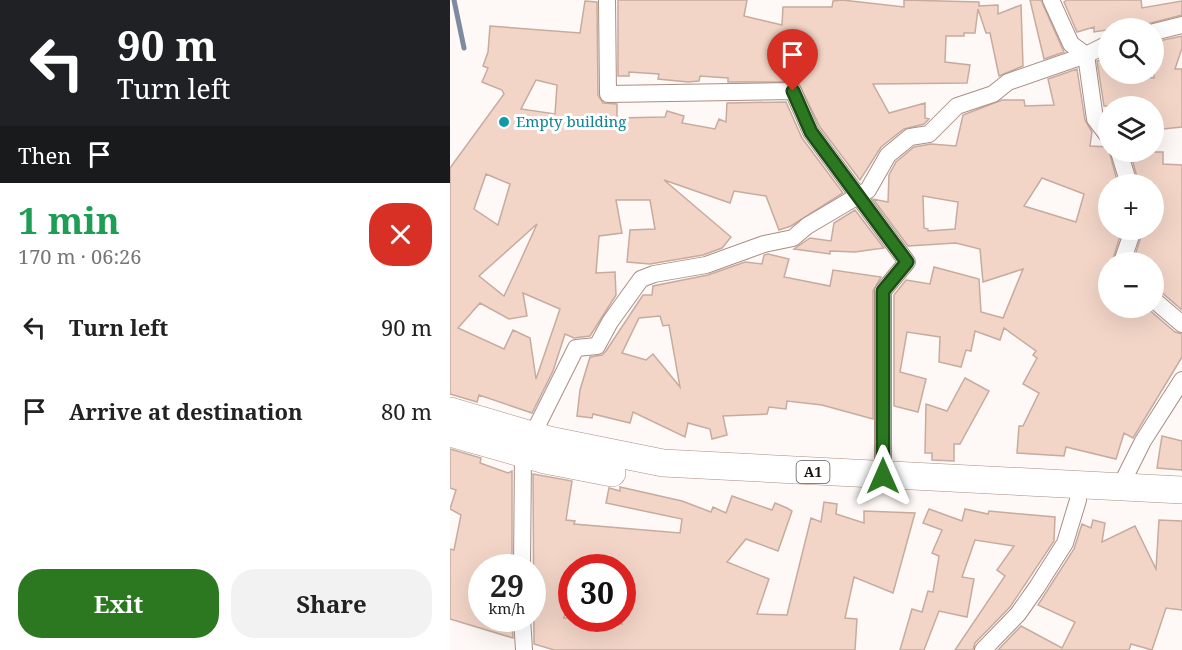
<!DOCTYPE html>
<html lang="en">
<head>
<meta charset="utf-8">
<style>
	body { margin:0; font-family:"Noto Serif",serif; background:#f2f2f2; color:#222; height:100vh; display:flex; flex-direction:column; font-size:22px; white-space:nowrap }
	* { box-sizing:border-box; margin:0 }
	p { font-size:20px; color:#767676 }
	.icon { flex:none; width:33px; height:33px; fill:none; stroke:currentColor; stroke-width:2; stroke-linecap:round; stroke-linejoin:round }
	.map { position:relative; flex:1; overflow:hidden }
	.drawer { display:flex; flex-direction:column; background:#fff; width:450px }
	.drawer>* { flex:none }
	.banner { background:#202124; color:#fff; overflow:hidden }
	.controls { position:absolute; left:648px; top:18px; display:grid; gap:12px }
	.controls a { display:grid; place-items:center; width:66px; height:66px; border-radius:50%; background:#fff; box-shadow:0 6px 24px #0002; font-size:30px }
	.speed { position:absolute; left:18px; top:554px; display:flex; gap:12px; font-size:30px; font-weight:700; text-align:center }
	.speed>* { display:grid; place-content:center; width:78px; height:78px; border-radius:50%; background:#fff; box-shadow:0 6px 24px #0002; line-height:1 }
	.speed small { font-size:15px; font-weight:400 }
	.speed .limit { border:9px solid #d22; background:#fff; color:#111 }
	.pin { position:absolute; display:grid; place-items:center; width:51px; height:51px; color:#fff; margin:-62px -26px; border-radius:50% 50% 50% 0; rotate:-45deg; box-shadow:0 0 6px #0007 }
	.pin .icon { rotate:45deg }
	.me { position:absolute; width:66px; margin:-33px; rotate:0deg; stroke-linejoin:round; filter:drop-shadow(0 0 4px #0008) }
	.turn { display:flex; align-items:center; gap:21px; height:126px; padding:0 18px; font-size:27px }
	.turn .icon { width:78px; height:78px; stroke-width:2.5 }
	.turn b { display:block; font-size:42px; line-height:51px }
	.then { display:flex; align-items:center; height:57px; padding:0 18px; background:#0003; gap:12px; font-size:22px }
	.round { display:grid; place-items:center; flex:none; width:63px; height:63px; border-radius:24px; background:#f2f2f2 }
	.overview { display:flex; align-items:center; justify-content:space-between; height:102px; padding:0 18px }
	h1 { font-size:36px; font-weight:700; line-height:45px; color:#1e9e55 }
	.cta { display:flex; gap:12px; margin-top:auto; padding:12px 18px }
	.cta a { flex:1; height:69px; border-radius:24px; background:#2b7820; color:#fff; font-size:24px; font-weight:700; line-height:69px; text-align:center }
	.cta a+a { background:#f2f2f2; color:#222 }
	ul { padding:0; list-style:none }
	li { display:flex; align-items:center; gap:18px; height:84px; padding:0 18px }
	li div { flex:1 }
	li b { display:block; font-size:22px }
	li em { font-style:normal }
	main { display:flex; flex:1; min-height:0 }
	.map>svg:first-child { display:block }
</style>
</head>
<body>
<main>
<section class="drawer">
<div class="banner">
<div class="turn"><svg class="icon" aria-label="left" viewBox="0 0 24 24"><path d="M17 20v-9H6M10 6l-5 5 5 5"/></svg><div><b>90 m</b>Turn left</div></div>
<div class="then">Then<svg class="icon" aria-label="arrive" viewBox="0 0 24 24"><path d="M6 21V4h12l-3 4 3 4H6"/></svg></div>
</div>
<div class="overview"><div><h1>1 min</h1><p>170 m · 06:26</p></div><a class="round" style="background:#d93025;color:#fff"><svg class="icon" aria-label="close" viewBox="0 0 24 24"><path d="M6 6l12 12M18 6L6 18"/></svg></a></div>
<ul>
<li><svg class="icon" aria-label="left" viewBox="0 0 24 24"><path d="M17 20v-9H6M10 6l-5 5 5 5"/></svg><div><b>Turn left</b></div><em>90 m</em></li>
<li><svg class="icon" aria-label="arrive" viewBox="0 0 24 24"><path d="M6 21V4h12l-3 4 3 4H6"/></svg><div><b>Arrive at destination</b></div><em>80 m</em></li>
</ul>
<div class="cta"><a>Exit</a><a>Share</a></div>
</section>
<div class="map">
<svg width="732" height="650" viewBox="0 0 732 650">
	<rect width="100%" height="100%" fill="#fef8f6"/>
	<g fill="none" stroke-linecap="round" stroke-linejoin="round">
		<path stroke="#7d8a9f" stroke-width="5" d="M4,0L14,48"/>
	</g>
	<path fill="#f2d5c7" stroke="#c6ab9e" stroke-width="1.5" fill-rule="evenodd" d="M168,0H297L294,16L332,25L333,7H382L383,1L392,0L454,7V0L529,2V6L548,5V14L571,5L573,66L549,76L540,33H536L528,9L525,33H514V36H496L495,62L520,65L517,83L423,84L439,113L475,103V118L479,119L474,124L454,129L431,147L410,180L370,127L348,82H278V78L250,76L249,81L238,82L208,79L209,74L179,72V76H168Z
		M580,0H591L614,52L594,59Z
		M617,0H691L692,8L732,1V15L697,24L644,32V27L627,32L614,2Z
		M135,1L147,2L148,95L153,103L167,104V118L215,117L217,111L234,116L232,123L265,129L269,119L276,122L277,103L336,102L352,138L393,193L341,226L329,230L316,196L284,191L280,203L214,180L281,237L272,248L253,255L200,264L177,262L180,230L205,229L200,200H166L172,233L149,236L146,273L165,272L166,295L140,336L124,338L115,334L103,371L82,413L29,395L27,402L0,394V168L54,94L52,90L32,82L38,68L33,66L38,52L40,26L130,33ZM86,80L107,85L105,114L71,109ZM36,174L60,184L48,225L24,209ZM87,224L69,264L54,296L29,276ZM73,293L110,309L86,379L80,338L63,330L54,349L8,328L30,303L59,319L77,316Z
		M732,36V48L725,69H732V127L704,130V106H654L647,61L658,58V74L704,78V42Z
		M627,69L635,120L642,132L640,146L658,147L668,184H658V230H672L662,262H658V308H697L725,332L732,334V357L683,438L674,433L666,459L616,447L614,456L567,453L569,426H573L589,393L573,384L587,358L583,355L586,351L554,328L550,340L525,331L521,351L516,350L511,367L489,362L490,337L457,332L450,372L476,379L468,412L444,406V295L456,280L480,284L484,267L529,279L531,312L553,318L573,269L533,282L530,249L506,243L458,246L423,199L438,202L439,175L446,162L464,147L481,144L506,146L513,115L552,100H574L575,106L604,105L598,79ZM592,178L634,194L626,222L574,206ZM473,196L508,202L505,229L478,231V229L474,228Z
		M680,152H713V164L732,165V310L711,292L704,290V262H683L693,230H704V184H689Z
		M405,210L434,248L405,252L380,251V254L344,249L360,238L381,241L384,223Z
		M318,254L339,259L334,277L380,286L383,270L431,277L423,291V419L372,405L337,401L336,409L319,407L317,414L273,416L277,435L262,439L260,429L238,423L235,437L183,412L180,423L143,414L142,418L127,416L130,390L140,357L152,355L156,351L193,295H202L203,286L258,275L295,262L312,264L314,255ZM210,316L213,326L219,325L230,387L203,354L196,360L172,353L189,318Z
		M515,378L539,391L510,444H504V461L482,460V453H475L476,404L497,411Z
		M712,436L732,441V470L707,468Z
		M0,449L31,458L30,463L58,473L62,471V567H32V618H55V622H62L63,638L0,619V549L4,550L11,515L0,509L6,490L0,488Z
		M83,474L122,481L116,520L125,521L124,524L230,533L232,519L156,503L159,488L170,491V487L232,501L261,512L263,507L276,513L282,496L322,510L325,503L337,508L342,511L328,551L296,539L277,562L319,579L307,614L337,615L361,518L371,522L374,502L387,504L386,514L414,523V511L465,513L443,593L404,577L395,618L407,619L405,650H104L84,644ZM122,567H172V624L152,618H114L122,591Z
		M479,509L512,521L515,509L538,514L539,511L605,517L604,541L560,607L525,643L523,650H505L555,576L547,570L564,546L525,540L512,577L524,579L517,617L489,611L474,650H450L462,609L472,612L478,591L483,592L489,556L482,553L492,530L473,523Z
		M643,520L655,523L652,542L685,526L706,569L709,520L732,521V610L716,608L702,650L681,644L679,650H548L571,626L612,648L625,622L588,605L624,549L632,524L641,528Z"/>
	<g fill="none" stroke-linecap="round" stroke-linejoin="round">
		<g stroke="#aa8e84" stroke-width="18">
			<path id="minor" d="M157,0L158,94L343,91L361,132L457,262L433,291V476
				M601,0L621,44L636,55L645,119L658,136
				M704,32L732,25
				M669,152L679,184
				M672,262L683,230
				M704,300L732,324
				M82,436L126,348L147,346L160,322L191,279L204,274L256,265L314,244L343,238L357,226L418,190L438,155L460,137L479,134L507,106L543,94L558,82L636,55L658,44
				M670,487L693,441L732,380
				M72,567L73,453
				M72,618L74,650
				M533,650L568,614L587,587L615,543L628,500"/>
		</g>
		<g stroke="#aa8e84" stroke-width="28">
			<path id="trunk" d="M0,411L99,440L213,463L732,490
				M0,433L95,460L162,473"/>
		</g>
		<use href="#minor" stroke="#fff" stroke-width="16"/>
		<use href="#trunk" stroke="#fff" stroke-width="27"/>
	</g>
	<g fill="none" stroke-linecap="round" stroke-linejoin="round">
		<g stroke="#1c4e15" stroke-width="15">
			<path id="route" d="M343,91L361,132L457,262L433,291V476"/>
		</g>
		<use href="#route" stroke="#2b7820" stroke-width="10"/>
	</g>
	<circle fill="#0f9aa8" stroke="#fff" stroke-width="2" cx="54" cy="122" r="6"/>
	<g text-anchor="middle" stroke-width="6" stroke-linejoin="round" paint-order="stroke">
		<rect fill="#fff" stroke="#605956" stroke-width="1.5" x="346.5" y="461" width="33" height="22" rx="4.5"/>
		<g font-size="14" font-weight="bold" fill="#1c120e">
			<text x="363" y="477">A1</text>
		</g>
		<g font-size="15" fill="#0d838f" stroke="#fff" text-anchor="start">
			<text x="66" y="127">Empty building</text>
		</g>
	</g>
</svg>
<div class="controls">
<a><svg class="icon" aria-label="search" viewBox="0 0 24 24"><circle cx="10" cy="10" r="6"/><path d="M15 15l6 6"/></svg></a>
<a><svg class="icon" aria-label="layers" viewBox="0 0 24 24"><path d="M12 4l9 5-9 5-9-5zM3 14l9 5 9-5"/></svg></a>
<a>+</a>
<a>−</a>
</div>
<div class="speed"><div>29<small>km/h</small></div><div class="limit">30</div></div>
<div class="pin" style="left:343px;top:91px;background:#d93025"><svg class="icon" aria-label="arrive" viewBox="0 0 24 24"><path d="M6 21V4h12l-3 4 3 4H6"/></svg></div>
<svg class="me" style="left:433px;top:476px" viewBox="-20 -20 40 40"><path d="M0-17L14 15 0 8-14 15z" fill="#2b7820" stroke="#fff" stroke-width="4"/></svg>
</div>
</main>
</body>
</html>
